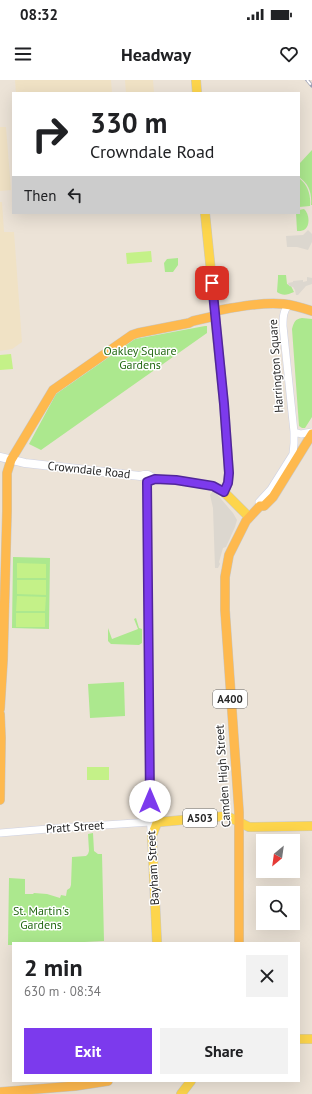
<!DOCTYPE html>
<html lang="en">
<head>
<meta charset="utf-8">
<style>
	body { margin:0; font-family:"PT Sans",sans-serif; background:#f2f2f2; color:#202124; height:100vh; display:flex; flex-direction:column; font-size:15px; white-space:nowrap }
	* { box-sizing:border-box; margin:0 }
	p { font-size:13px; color:#757577 }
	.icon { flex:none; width:22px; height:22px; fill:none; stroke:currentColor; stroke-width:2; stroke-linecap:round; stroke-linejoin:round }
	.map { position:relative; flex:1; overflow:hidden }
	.details { position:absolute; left:12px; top:862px; width:288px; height:140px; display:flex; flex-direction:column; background:#fff; border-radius:0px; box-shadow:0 4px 16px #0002 }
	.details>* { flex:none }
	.hud { position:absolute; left:12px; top:12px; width:288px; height:122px; border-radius:0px; box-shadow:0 4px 16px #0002; background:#fff; color:#202124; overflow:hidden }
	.needle { width:26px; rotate:209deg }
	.fabs { position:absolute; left:256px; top:754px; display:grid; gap:8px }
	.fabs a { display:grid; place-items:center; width:44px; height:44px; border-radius:0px; background:#fff; box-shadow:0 4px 16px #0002; font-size:20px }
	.pin { position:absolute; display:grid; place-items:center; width:34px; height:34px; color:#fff; margin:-17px; border-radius:8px; box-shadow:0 2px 6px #0006 }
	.me { position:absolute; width:44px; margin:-22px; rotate:0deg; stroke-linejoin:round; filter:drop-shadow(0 0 3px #0008) }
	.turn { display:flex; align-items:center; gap:14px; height:84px; padding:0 12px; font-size:18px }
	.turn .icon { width:52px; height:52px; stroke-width:2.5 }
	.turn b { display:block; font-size:28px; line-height:34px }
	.then { display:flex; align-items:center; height:38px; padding:0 12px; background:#0003; gap:8px; font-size:15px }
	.round { display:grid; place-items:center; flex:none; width:42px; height:42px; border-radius:0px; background:#f2f2f2 }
	.headline { display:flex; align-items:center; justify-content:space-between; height:68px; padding:0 12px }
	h1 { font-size:24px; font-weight:600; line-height:30px }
	.button { display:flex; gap:8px; margin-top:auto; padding:8px 12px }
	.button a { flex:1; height:46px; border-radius:0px; background:#7c3aed; color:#fff; font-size:16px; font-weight:600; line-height:46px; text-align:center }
	.button a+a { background:#f2f2f2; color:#202124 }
	.status { display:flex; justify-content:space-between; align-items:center; height:28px; padding:0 20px; background:#fff; direction:ltr }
	.status svg { height:11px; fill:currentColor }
	header { display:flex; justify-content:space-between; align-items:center; height:52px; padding:0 12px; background:#fff; font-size:18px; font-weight:600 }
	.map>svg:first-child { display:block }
</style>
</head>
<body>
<div class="status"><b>08:32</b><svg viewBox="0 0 49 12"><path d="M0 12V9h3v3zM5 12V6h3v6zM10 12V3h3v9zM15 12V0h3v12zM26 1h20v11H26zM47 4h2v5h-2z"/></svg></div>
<header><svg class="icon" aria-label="menu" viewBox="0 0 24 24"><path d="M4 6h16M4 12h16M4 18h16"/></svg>Headway<svg class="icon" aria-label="heart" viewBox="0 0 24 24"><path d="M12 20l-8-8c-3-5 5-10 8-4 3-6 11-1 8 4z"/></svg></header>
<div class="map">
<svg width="312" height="1014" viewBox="0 0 312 1014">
	<rect width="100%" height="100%" fill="#ece3d7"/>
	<path fill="#f0e2c5" d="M15,0H111L112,13H16Z
		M125,0H153L154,13H126Z
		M0,47H6L11,110L0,111Z
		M0,122H2L4,152H14L22,262L12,269L0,271Z"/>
	<path fill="#ace88e" d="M312,70V125H311C312,113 309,104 299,97V86L300,83Z
		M299,98C308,105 311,115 310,126L299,127Z
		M304,129C309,133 311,146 304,150C302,151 299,151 297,151L296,133H299V130Z
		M178,178V185L173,192H165L164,183L167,179Z
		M278,195H286L287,204L291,206L294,212C287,215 283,216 277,212L278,198Z
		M302,238L312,239V337L305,348H302L299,346L292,249C294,242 295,239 302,238Z
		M205,246H207V253L41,370L29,364L56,314L135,259Z
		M13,477L50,478L49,549L12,548Z
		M136,538L139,548L142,549V563L139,565L111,564L108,561V548L112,559L138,549L134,539Z
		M124,602L125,636L90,638L88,604Z
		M93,753L94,771L98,774H102L104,861L65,863H13V865H8L9,798L25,799V814H33L34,813L47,814L60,818L61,815L66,816L67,810L70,808L71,805L72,777L86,776L88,774L89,771L88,754Z"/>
	<path fill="#c4f188" d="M151,171L152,182L127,184L126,173Z
		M11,274L13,289L0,290V275Z
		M17,483L46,484V498H17Z
		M17,500H46V515L17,514Z
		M17,516L46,517L45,531H16Z
		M16,533H45V547H16Z
		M87,687H109V700H87Z"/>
	<path fill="#dcd7cf" d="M308,150L312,154V162L308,170L297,167H287L286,156L303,155Z
		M307,197L312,198V204L306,206L298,215H296L295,210L293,207L289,206L288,203L293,202V201L303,200V202L307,201Z
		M214,411L216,413L233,433L237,440L235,447L226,467L223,468L219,482L220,484L218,488H215L213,428L210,415L212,412Z"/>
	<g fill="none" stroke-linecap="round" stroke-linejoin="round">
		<g stroke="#cdd1e3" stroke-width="8">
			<path id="tertiary" d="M294,352L301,354L312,352
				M147,402L150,733L151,750L152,755
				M260,426L259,422L271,409L293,374L294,363V352L283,246C283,238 283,230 289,225
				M0,753L60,748L150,742"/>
		</g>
		<g stroke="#cdd1e3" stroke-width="9">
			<path id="secondary" d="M0,377L25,383L140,396L144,395H148L155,399L176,400L206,405L215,407L224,412"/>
		</g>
		<g stroke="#c7c7c7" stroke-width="10">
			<path id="primary" d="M196,0L197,13
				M205,133L215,231
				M215,236L224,324L229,393L228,403L224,412L249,437
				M157,863L152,756L157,743L160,742L227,736L249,747L312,746
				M299,959H312
				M181,1014L191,1001"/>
		</g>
		<g stroke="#c7c7c7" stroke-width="10">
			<path id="trunk" d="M0,629L3,580L7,431V393L11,380L53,310L132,255L138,253L189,243L193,241L215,236V231C237,227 261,222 284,224C294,225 303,228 312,231
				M0,634L1,658L0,720
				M239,863V732L225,530V497L229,475L246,441L260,426H264L273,417L312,354
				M0,1012L75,1006L108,1001"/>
		</g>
		<use href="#tertiary" stroke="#fff" stroke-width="7"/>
		<use href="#secondary" stroke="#fff" stroke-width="8"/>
		<use href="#primary" stroke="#fdd54c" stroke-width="9"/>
		<use href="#trunk" stroke="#feb94e" stroke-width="9"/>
		<g stroke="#9a9eb4" stroke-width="3.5">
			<path id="rail" d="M307,0L312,6"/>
		</g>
		<use href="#rail" stroke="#fff" stroke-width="2" stroke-dasharray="6" stroke-linecap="butt"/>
	</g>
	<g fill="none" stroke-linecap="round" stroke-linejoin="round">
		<g stroke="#51269a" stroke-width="10">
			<path id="route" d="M150,721L147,402L155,399L176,400L213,406L224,412L228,403L229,393L224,324L212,203"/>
		</g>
		<use href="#route" stroke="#7c3aed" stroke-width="7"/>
	</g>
	<g text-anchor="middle" stroke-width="3" stroke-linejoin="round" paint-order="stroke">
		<g fill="#fff" stroke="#686868" stroke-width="1">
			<rect x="213" y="610" width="34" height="18" rx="3"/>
			<rect x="183" y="729" width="34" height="18" rx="3"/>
		</g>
		<g font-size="11" font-weight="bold" fill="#282828">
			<text x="230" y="623">A400</text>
			<text x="200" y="742">A503</text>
		</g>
		<g font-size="12" fill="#246a13" stroke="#fff">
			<text x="140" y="275">Oakley Square<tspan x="140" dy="14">Gardens</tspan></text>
			<text x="41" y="835">St. Martin's<tspan x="41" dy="14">Gardens</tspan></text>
		</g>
		<g font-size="12" fill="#282828" stroke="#fff">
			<text transform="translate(276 286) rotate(-94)" y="4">Harrington Square</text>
			<text transform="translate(89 390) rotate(6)" y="4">Crowndale Road</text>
			<text transform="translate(223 696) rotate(-94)" y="4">Camden High Street</text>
			<text transform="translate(75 747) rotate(-4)" y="4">Pratt Street</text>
			<text transform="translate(153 788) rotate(-93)" y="4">Bayham Street</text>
		</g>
	</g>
</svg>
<div class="fabs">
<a><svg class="needle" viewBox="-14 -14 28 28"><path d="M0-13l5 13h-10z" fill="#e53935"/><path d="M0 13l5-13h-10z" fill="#757577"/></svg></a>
<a><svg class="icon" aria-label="search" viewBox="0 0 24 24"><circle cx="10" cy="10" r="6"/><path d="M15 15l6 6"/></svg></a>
</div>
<div class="pin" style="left:212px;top:203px;background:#d93025"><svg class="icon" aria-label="arrive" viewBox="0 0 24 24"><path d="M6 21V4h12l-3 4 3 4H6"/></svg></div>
<svg class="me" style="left:150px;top:721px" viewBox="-20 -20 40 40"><circle r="19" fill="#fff"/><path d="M0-13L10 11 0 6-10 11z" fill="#7c3aed"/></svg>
<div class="hud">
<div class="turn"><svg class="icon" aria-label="right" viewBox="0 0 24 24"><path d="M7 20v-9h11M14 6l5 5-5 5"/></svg><div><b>330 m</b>Crowndale Road</div></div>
<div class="then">Then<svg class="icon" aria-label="left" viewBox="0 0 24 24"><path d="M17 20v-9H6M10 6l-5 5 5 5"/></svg></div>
</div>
<section class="details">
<div class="headline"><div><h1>2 min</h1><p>630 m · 08:34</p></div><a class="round"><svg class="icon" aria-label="close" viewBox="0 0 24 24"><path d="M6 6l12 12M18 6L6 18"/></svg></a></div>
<div class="button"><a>Exit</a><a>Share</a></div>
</section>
</div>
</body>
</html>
